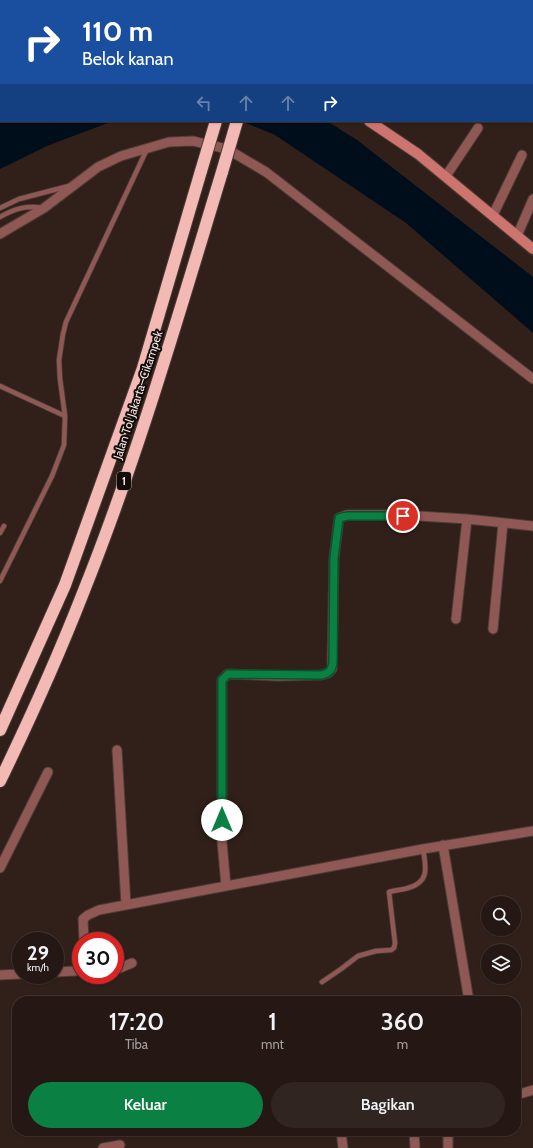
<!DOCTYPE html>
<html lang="id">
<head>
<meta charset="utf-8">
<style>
	body { margin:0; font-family:Cabin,sans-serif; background:#312522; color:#f1f3f6; height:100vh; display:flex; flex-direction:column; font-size:15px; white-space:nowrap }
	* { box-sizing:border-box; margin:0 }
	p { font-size:13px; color:#a3a0a0 }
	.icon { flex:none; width:22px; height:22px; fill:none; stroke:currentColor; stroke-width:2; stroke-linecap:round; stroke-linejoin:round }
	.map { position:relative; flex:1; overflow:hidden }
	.details { position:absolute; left:12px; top:996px; width:509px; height:140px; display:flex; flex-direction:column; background:#251814; border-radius:16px; box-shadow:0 1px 3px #0004,0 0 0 1px #423734 }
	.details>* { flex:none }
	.hud { position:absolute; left:0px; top:0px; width:533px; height:122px; box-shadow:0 1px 3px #0004,0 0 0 1px #423734; background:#1a4fa0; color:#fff; overflow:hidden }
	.controls { position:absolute; left:481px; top:896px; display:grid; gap:8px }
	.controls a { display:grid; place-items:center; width:40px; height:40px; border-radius:50%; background:#251814; box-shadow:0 1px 3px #0004,0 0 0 1px #423734; font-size:20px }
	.speed { position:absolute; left:12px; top:932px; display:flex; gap:8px; font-size:20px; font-weight:700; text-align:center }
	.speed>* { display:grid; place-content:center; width:52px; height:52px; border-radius:50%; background:#251814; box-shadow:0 1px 3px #0004,0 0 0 1px #423734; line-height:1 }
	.speed small { font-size:10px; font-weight:400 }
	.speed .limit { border:6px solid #d22; background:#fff; color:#111 }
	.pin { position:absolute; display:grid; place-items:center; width:34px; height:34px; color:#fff; margin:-17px; border:2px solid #fff; border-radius:50%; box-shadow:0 1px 4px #0007 }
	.me { position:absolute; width:44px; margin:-22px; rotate:0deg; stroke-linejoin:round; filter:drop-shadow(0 0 3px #0008) }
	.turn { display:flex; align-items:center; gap:14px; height:84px; padding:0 16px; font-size:18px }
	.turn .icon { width:52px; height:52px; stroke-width:2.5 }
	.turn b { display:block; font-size:28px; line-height:34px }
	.lanes { display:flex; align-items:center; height:38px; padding:0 16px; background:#0003; justify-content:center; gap:20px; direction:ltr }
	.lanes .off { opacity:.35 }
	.eta { display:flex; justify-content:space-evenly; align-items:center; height:68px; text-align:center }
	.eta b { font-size:24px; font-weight:600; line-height:28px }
	.cta { display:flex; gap:8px; margin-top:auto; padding:8px 16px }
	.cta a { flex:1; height:46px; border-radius:24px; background:#0b8043; color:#fff; font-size:16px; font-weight:600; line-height:46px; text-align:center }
	.cta a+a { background:#312522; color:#f1f3f6 }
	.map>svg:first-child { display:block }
</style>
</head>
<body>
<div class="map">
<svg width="533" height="1148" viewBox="0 0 533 1148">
	<rect width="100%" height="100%" fill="#31201a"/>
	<path fill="#000e1c" d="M4,121H113L47,146L0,169V123Z
		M241,121H327L357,140L533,277V333L406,223L275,135Z"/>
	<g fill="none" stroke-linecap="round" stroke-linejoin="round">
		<g stroke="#4d3c36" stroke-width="6">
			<path id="lane" d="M131,0V1
				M0,208L19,199L69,186
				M0,217C14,209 26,205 43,208
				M0,386L65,416
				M0,533L4,526
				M0,581L52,476L64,445L65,416L60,379L59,360L63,334L66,322L147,149
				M322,982L341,969L358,956L376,951L391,950L394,948L395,943L389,892C395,890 402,890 408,888C430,882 426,867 423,849"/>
		</g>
		<g stroke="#4d3c36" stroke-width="11">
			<path id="street" d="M417,0V1
				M33,1L38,0
				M329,1V0
				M470,1V0
				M0,7H1
				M0,73H1
				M446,176L478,128
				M493,215L522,155
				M0,234L44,208L98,167L121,156L169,142L193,141L227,149L266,172L533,379
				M517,236L533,199
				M456,619L467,519
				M493,629L503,523
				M117,750L126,905
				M443,845L469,1001
				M0,868L48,772
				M226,886L222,842V680L228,674L278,676L321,675L328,673L332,669L334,558L339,518L347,515H403L467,519L533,526
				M84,941L83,919L88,915L99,910L423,849L533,831
				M115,970L132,963
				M55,972L76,971L81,968
				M0,975L21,974
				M516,1095L533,1090
				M263,1131H270
				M341,1131L343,1148
				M414,1131L415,1148
				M448,1131V1148
				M103,1148L120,1145"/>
		</g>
		<g stroke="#4d3c36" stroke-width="12">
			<path id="secondary" d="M0,88L1,87
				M369,121L418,154L533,249"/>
		</g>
		<g stroke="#4d3c36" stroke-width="14">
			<path id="highway" d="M253,1V0
				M275,1L276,0
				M0,730L65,585L143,368L201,171
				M0,781C30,719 58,657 83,593C138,456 179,313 222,172"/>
		</g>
		<use href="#lane" stroke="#905854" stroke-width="4.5"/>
		<use href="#street" stroke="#905854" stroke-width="9"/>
		<use href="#secondary" stroke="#cd746e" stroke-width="10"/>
		<use href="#highway" stroke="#f3bab5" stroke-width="12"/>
		<g stroke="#4d3c36" stroke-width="14" stroke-linecap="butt">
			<path id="highway-bridge" d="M201,171L216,121
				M222,172L237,121"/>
		</g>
		<use href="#highway-bridge" stroke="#f3bab5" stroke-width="12"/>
	</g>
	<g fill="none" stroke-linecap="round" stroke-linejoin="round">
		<g stroke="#07532c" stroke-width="10">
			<path id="route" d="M222,820V680L228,674L321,675C330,673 332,670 333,662L334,558L339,518L347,516H403"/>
		</g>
		<use href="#route" stroke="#0b8043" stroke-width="7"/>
	</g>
	<g text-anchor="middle" stroke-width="4" stroke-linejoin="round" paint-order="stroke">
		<rect fill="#130c09" stroke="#b2a7a3" stroke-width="1" x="117" y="472" width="14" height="18" rx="3"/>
		<g font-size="11" font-weight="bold" fill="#f6e9e5">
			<text x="124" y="485">1</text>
		</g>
		<g font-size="12" fill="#f6e9e5" stroke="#130c09">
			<text transform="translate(138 395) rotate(-72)" y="4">Jalan Tol Jakarta–Cikampek</text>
		</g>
	</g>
</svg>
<div class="controls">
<a><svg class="icon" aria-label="search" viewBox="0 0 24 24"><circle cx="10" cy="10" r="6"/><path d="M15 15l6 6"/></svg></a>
<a><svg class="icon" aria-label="layers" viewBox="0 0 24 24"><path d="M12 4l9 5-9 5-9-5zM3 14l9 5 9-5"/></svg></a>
</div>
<div class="speed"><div>29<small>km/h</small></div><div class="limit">30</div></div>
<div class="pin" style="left:403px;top:516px;background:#d93025"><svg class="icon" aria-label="arrive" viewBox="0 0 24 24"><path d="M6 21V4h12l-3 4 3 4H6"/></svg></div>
<svg class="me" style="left:222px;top:820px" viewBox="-20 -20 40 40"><circle r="19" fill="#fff"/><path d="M0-13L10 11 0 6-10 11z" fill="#0b8043"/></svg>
<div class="hud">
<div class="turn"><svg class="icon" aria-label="right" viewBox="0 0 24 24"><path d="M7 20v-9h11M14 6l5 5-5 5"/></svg><div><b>110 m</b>Belok kanan</div></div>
<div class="lanes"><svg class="icon off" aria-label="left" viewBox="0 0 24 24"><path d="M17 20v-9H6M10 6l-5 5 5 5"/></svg><svg class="icon off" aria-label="ahead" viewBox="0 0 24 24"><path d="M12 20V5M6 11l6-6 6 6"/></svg><svg class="icon off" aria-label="ahead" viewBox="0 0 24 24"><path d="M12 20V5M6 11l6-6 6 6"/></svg><svg class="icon" aria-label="right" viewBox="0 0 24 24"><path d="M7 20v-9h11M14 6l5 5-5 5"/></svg></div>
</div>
<section class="details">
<div class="eta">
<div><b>17:20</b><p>Tiba</p></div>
<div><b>1</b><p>mnt</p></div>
<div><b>360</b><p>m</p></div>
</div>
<div class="cta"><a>Keluar</a><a>Bagikan</a></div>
</section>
</div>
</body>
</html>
